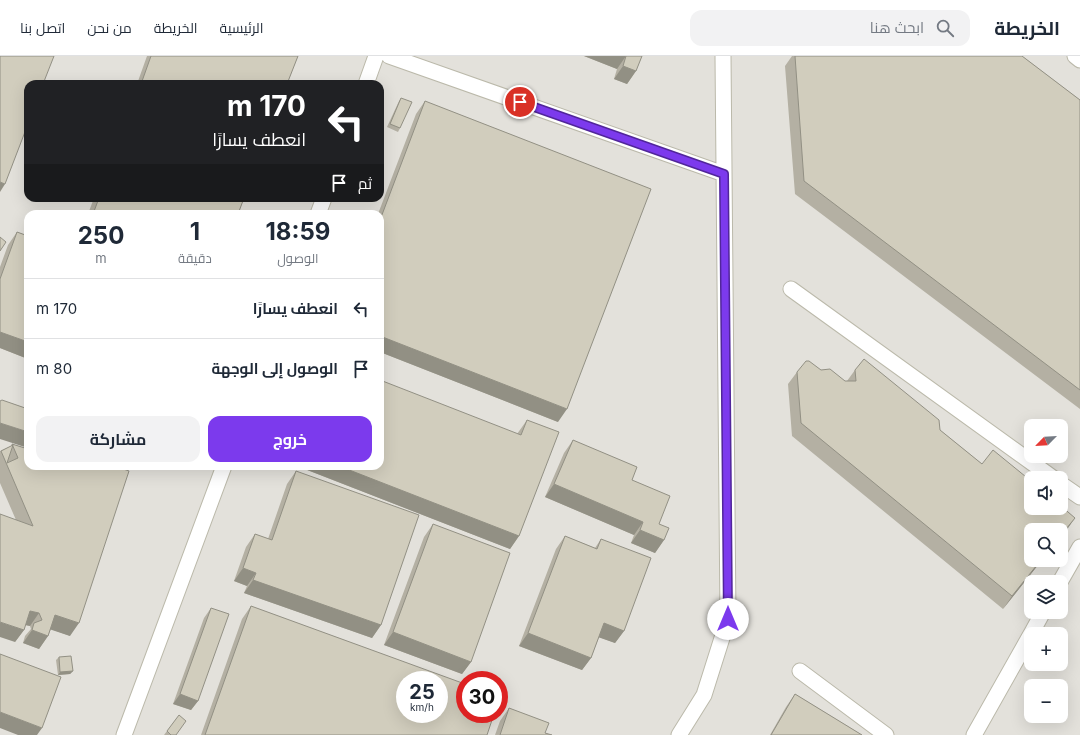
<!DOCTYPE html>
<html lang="ar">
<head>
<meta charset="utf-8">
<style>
	body { margin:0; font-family:Inter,Cairo,sans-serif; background:#f2f2f3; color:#1f2937; direction:rtl; height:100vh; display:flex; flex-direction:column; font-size:15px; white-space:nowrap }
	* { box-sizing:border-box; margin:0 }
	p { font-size:13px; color:#747a83 }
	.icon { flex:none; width:22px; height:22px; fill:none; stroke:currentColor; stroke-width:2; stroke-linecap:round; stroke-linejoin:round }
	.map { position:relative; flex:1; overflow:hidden; direction:ltr }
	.side { position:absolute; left:24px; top:154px; width:360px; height:260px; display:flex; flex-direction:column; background:#fff; border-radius:12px; box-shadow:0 4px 16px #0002; direction:rtl }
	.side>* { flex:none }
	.top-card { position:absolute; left:24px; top:24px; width:360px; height:122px; border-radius:12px; box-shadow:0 4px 16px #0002; direction:rtl; background:#202124; color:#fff; overflow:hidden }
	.needle { width:26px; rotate:246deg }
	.controls { position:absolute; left:1024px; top:363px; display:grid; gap:8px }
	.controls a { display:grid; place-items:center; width:44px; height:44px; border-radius:8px; background:#fff; box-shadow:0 4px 16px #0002; font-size:20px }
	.speed { position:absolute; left:396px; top:615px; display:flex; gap:8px; font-size:20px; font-weight:700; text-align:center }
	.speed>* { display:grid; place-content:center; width:52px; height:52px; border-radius:50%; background:#fff; box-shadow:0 4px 16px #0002; line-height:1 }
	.speed small { font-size:10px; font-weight:400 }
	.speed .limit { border:6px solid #d22; background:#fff; color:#111 }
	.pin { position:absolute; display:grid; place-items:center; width:34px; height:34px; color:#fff; margin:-17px; border:2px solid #fff; border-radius:50%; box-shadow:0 1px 4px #0007 }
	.me { position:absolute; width:44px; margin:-22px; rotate:0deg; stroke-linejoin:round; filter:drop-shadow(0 0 3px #0008) }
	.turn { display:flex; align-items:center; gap:14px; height:84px; padding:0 12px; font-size:18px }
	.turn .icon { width:52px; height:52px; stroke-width:2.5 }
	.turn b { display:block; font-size:28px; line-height:34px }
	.then { display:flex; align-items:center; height:38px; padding:0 12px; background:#0003; gap:8px; font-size:15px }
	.eta { display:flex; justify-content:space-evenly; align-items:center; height:68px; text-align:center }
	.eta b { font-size:24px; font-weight:700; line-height:28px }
	.cta { display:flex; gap:8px; margin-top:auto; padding:8px 12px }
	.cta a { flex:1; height:46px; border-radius:12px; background:#7c3aed; color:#fff; font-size:16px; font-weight:700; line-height:46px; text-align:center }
	.cta a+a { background:#f2f2f3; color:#1f2937 }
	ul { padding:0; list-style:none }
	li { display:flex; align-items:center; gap:12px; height:60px; padding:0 12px; border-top:1px solid #e0e1e3 }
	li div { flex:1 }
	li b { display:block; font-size:15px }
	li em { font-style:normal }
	header { display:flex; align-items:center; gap:24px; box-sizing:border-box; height:56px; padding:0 20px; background:#fff; border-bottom:1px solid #e0e1e3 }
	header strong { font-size:19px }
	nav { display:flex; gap:22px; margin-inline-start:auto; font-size:14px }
	.search { width:280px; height:36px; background:#f2f2f3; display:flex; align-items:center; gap:10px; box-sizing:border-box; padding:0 14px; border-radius:12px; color:#747a83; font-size:15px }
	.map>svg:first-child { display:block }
</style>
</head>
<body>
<header>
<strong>الخريطة</strong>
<div class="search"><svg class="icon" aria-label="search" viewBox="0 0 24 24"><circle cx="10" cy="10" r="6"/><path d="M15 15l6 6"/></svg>ابحث هنا</div>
<nav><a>الرئيسية</a><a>الخريطة</a><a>من نحن</a><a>اتصل بنا</a></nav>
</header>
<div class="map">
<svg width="1080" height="679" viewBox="0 0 1080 679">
	<rect width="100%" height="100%" fill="#f1f0e6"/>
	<path fill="#e3e1db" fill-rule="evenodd" d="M0,0H1080V679H0ZM28,28H380V142H28ZM28,158H380V410H28ZM1031,370H1061V400H1031ZM1031,422H1061V452H1031ZM1031,474H1061V504H1031ZM1031,526H1061V556H1031ZM1031,578H1061V608H1031ZM405,624H439V658H405ZM465,624H499V658H465ZM1031,630H1061V660H1031Z"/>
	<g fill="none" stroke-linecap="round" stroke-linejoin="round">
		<g stroke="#bbb9aa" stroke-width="17">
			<path id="street" d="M389,0L724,118
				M1075,0L1080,4
				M366,28L376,0
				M318,158L324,142
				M791,233L1053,422
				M1061,428L1080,441
				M1060,526L1080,491
				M1031,578L1043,556
				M800,615L886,679
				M124,679L224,410
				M679,679L704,639L728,563L723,0
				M974,679L1031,578"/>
		</g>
		<use href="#street" stroke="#fff" stroke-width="15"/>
	</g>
	<path fill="#b4b0a3" d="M147,0H298L287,28H137Z
		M584,0H642L636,15L627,28L614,23L617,13Z
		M792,0H1022L1080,44V353L795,138L785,10Z
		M401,42L400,72L398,76L387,71L399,45Z
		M425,45L558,366L380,296V158H378L416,58Z
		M94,142H244L238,158H88Z
		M17,176L28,180V303L0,292V211L8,189Z
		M821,314L845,325H847L855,314L940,374L982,408L1066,475L1031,504H1042L1003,553L792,380L788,328L797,316Z
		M527,364L519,480L510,493L297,410H380L517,378Z
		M573,384L632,424L659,468L664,484L655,497L631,487L634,479L545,441L564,397Z
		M12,388L28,393L70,580L51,573L48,580L39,593L23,587L25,580L31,573L30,570L25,569L24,574L15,586L16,464L0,427V395L11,390Z
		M296,415L381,569L372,582L244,537L247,530L234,525L246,491L255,478L268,483L287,428Z
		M433,468L471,606L462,618L384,589L424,481Z
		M565,480L595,492L601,483L624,575L615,587L599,581L591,602L582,614L519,590L556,493Z
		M251,550L487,679H201L242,563Z
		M211,552L198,645L191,654L173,648L204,562Z
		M59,601L73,615L70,618L58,619L56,604Z
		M795,638L862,679H770L786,651Z
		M509,652L545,677L552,679H495L500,665Z
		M167,675L176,679H164Z"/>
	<path fill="#929084" d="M584,0H626L617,13Z
		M623,10L636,15L627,28L614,23Z
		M0,126L5,128L0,136Z
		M0,276L28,286V303L0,292Z
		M380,280L567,353L558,366L380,296Z
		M0,367L28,376V392L0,383Z
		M297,410H339L519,480L510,493Z
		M554,428L643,466L634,479L545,441Z
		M1075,462L1066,475L1061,481V479Z
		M640,474L664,484L655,497L631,487Z
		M1041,504H1042L1003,553L1012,540Z
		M243,512L256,517L247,530L234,525Z
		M253,524L381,569L372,582L244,537Z
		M30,555L39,557L30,570L21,568Z
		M55,559L79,567L70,580L46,572Z
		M0,566L24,574L15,586L0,581Z
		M604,567L624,575L615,587L595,580Z
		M32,574L48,580L39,593L23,587Z
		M393,576L471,606L462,618L384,589Z
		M528,577L591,602L582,614L519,590Z
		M73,615L70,618L58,619L60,616Z
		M180,638L198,645L191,654L173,648Z
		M0,656L42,672L37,679H18L0,672Z"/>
	<path fill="#d1cdbd" stroke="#929084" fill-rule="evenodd" d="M0,0H54L43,28H28V68L5,128L0,126Z
		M151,0H298L287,28H141Z
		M626,0H642L636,15L623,10Z
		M795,0H1022L1080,44V334L804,125Z
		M401,42L412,46L400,72L390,68Z
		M425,45L651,133L567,353L380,280V164Z
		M99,142H244L238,158H93Z
		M17,176L28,180V286L0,276V223Z
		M0,181L6,186L0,195Z
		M864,303L939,364L940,374L982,408L993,394L1031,425V452H1061V450L1075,462L1061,479V474H1031V504H1041L1012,540L801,367L797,316L806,305H809L821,314L830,313L845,325H856L855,314Z
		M380,324L521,379L527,364L559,376L519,480L339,410H380Z
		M2,344L28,353V376L0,367V345Z
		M573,384L637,411L632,424L670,440L659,468L669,472L664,484L640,474L643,466L554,428Z
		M12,388L28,393V410H115L129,415L79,567L55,559L48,580L32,574L34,567L42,564L39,557L30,555L24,574L0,566V458L33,470L1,395L13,389L7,407L18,402Z
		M296,415L419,459L381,569L253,524L256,517L243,512L255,478L272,484Z
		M433,468L510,497L471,606L393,576Z
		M565,480L597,493L601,483L651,502L624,575L604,567L591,602L528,577Z
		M251,550L465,628V658H494L487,679H205ZM405,624H439V658H405Z
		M211,552L229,558L198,645L180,638Z
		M0,598L61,621L42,672L0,656Z
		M71,600L73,615L60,616L59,601Z
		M795,638L862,679H771Z
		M509,652L549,667L545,677L552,679H500Z
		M179,659L186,665L176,679H171L167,675Z"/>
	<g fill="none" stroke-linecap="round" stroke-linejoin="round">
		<g stroke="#51269a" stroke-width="10">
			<path id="route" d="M520,46L724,118L728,563"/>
		</g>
		<use href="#route" stroke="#7c3aed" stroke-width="7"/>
	</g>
</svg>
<div class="controls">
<a><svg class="needle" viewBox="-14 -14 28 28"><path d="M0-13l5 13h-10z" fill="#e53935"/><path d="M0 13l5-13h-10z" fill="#747a83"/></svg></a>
<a><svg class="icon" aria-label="sound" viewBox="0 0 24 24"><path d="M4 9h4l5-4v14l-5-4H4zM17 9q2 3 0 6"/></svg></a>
<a><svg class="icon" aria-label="search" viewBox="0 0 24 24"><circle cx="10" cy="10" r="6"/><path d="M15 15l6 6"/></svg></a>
<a><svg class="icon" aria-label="layers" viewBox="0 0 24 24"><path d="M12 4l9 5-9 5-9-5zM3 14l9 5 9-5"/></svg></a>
<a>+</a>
<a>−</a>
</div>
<div class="speed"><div>25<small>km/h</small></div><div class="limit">30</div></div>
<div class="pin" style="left:520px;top:46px;background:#d93025"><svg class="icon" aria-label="arrive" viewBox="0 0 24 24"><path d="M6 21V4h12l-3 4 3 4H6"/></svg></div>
<svg class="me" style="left:728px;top:563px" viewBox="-20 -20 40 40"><circle r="19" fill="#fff"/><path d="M0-13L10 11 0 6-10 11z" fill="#7c3aed"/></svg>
<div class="top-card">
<div class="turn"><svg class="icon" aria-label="left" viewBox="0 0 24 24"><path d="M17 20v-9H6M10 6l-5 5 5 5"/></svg><div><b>170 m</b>انعطف يسارًا</div></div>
<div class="then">ثم<svg class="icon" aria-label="arrive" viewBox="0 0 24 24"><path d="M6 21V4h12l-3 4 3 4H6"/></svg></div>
</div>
<section class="side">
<div class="eta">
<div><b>18:59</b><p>الوصول</p></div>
<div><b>1</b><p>دقيقة</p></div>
<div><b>250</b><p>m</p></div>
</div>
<ul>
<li><svg class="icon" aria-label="left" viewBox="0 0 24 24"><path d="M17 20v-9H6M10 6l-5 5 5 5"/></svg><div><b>انعطف يسارًا</b></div><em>170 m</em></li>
<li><svg class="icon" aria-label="arrive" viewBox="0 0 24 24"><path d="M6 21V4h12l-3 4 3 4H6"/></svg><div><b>الوصول إلى الوجهة</b></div><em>80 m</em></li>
</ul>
<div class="cta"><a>خروج</a><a>مشاركة</a></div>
</section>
</div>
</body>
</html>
